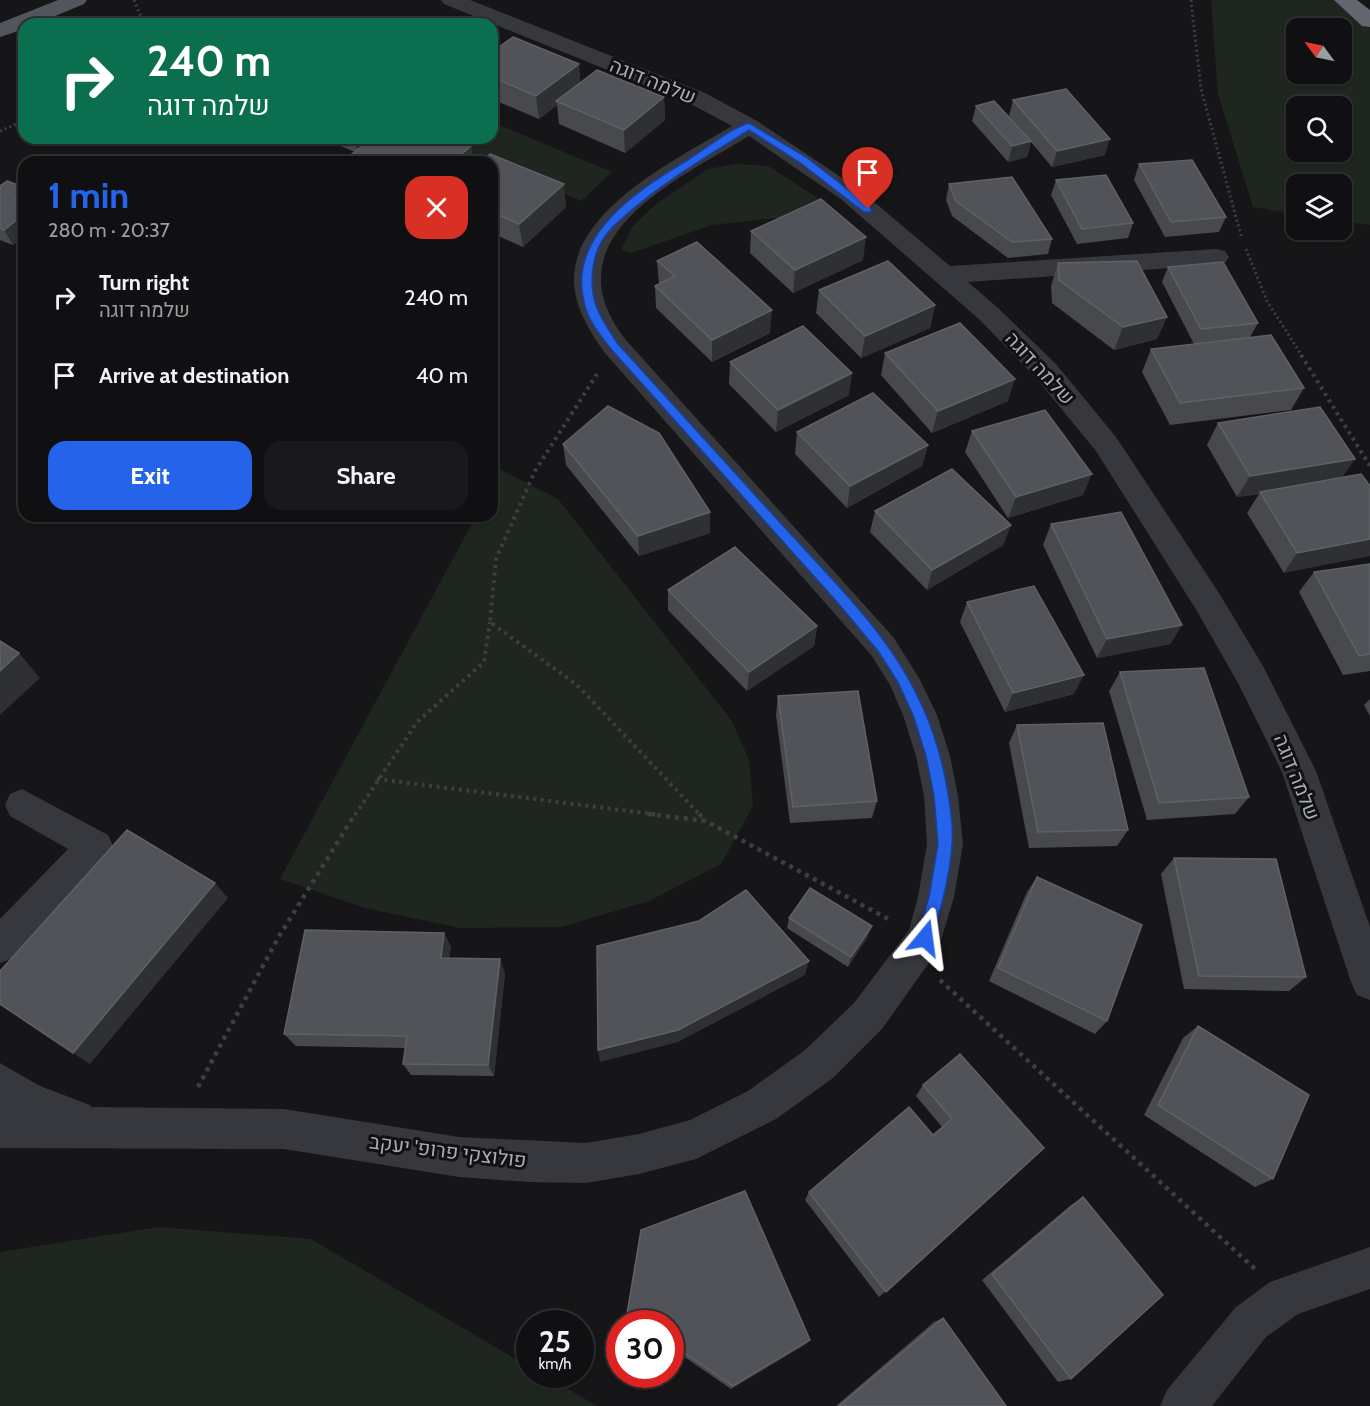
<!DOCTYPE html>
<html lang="en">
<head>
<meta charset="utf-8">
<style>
	body { margin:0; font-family:Cabin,Heebo,sans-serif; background:#19191b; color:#f1f3f6; height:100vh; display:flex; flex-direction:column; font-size:22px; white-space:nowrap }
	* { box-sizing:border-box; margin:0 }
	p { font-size:20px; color:#9c9d9f }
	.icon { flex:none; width:33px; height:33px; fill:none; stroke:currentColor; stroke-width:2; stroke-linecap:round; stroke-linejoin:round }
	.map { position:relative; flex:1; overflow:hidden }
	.details { position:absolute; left:18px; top:156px; width:480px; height:366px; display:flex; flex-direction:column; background:#101012; border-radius:18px; box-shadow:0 2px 4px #0004,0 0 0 2px #303032 }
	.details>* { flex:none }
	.hud { position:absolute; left:18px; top:18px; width:480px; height:126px; border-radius:18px; box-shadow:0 2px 4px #0004,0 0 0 2px #303032; background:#0b6e4f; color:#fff; overflow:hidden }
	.needle { width:39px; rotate:303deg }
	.fabs { position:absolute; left:1286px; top:18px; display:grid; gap:12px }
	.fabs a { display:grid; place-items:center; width:66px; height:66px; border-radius:12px; background:#101012; box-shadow:0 2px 4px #0004,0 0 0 2px #303032; font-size:30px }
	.speed { position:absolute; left:516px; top:1310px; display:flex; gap:12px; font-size:30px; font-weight:700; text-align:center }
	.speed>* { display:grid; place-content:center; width:78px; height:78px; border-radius:50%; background:#101012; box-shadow:0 2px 4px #0004,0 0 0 2px #303032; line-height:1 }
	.speed small { font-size:15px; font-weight:400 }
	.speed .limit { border:9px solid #d22; background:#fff; color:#111 }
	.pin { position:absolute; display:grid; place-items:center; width:51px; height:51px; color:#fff; margin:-62px -26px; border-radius:50% 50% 50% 0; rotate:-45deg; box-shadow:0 0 6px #0007 }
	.pin .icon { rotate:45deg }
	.me { position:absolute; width:66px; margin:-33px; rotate:16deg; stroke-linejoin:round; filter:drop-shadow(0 0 4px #0008) }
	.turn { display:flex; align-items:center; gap:21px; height:126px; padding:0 30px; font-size:27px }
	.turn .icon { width:78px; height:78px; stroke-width:2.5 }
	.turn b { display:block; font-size:42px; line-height:51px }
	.round { display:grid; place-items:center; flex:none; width:63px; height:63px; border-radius:18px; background:#19191b }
	.head { display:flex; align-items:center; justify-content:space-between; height:102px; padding:0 30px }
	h1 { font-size:36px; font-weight:700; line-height:45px; color:#2563eb }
	.primary-button { display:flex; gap:12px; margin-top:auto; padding:12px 30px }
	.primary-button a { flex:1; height:69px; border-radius:18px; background:#2563eb; color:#fff; font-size:24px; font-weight:700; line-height:69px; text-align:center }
	.primary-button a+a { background:#19191b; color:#f1f3f6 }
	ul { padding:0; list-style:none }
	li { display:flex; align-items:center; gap:18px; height:78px; padding:0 30px }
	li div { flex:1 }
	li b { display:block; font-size:22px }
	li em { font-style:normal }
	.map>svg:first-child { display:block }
</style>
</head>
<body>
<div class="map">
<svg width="1370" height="1406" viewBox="0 0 1370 1406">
	<rect width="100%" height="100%" fill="#161618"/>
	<path fill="#1e261f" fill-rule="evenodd" d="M1211,0H1356L1370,11V225L1341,221V184H1296V214L1253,207L1218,94ZM1296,28H1341V74H1296ZM1296,106H1341V152H1296Z
		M492,122L612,172L581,201L434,138H492Z
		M736,164L768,166L832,207L776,218L712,225L631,253L621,250L632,227L656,204L708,169Z
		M501,470L558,499L732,721L749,760L753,806L721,864L649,901L561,927L460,928L365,908L280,879L476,516H492V486Z
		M159,1227L311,1239L529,1367L530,1374H542L597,1406H0V1252Z"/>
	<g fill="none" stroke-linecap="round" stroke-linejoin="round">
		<path stroke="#3d3f44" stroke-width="3" stroke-dasharray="2 3" stroke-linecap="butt" d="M134,0L144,24
			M1191,0L1201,89L1242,239
			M0,131L24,121
			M1246,249L1267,301L1302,356"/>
		<path stroke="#3d3f44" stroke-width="4" stroke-dasharray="3 4.5" stroke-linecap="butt" d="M1301,355L1370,466
			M597,374L535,471L496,559L490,622L577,685L700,815
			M377,779L660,815
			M355,815L417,722L484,662L490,622"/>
		<path stroke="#3d3f44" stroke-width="4.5" stroke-dasharray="4 5" stroke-linecap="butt" d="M648,814L706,821L892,921
			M699,814L706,821
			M940,980L1255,1269
			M198,1087L278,938L355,814"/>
		<path fill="#37383d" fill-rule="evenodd" d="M441,0H470L705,93L757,121L860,190L950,266L1216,249L1225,251L1229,257L1225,263L1216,265L968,282L998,308L1056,364L1116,437L1219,593L1263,666L1316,771L1370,927V1000L1357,995L1351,982L1282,772L1239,685L1197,611L1096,451L1036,378L980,320L842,200L749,136C677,180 547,238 625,339L894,638L919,678L937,715L950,756L958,796L963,844L954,897L938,950L882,1029L833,1078L776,1119L696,1159L639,1174L586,1183L527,1182L459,1177L284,1149L0,1148V1063L40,1086L90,1105L91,1107L284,1109L459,1137L586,1143L639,1134L690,1120L748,1091L805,1050L854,1003L909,930L918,897L927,844L924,796L916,756L903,715L890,685L872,656L605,353C590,332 575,308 574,282C572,209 679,158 732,126L689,103L444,4Z
			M22,789L108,835L113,846L108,857L13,958L0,963V919L68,849L10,816L5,805L10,794Z
			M1370,1247V1289L1298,1314L1266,1337L1212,1406H1160L1167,1390L1236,1307L1270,1282Z"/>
		<path fill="#53555c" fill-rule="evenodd" d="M58,0H87L84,4L36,24H24V29L0,37V23Z"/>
		<path fill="#63666e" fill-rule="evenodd" d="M1334,0H1357L1370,10V27L1362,26Z"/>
	</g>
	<path fill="#47494d" d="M492,52L579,64L580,83L664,97L665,120L625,153L559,124L557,105L539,119L492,99Z
		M1013,100L1105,155L1052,167L1031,142L1027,157L1008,162L972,121L976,106L1026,135L1009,116Z
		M321,138H450L471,146L473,162H354L352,154L355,152Z
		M492,162L566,207L523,247L492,233Z
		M1139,164L1226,217L1219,232L1165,237L1134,180Z
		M1056,180L1133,223L1128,238L1077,244L1051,195Z
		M949,184L1052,239L1048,254L1008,258L952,216L946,200Z
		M0,186L24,187V236L13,245L0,240Z
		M751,231L863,260L793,293L750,253Z
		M657,261L770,333L712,362L656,308L655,286L659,284Z
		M1058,263L1167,317L1157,339L1114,350L1052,303L1051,286Z
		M1168,267L1258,323L1250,337L1304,388L1291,410L1170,425L1142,372L1151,349L1220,341L1194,344L1162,282Z
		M819,290L935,305L930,328L861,358L816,313Z
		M885,353L1008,401L932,433L881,375Z
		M730,362L849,395L776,432L729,384Z
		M1218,423L1355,459L1342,477L1361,474L1284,573L1247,513L1259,494L1237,497L1207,445Z
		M972,431L1083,495L1008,518L965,452Z
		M797,432L928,445L922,466L847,508L795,454Z
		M563,444L710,512V533L639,556L566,465Z
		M875,511L1011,525L1003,545L927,590L870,532Z
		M1051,524L1182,625L1170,644L1097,658L1043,545Z
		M1370,564V671L1343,675L1299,592L1314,572Z
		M668,590L817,626L814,646L747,691L668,610Z
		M967,602L1074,694L1005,712L960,622Z
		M1120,672L1249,797L1235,814L1147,820L1109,691Z
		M778,696L877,801L872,818L790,823L776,715Z
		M1370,699V716L1364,705Z
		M1017,725L1128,830L1117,846L1029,848L1009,743Z
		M1174,858L1306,977L1289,991L1184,989L1161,874Z
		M1037,877L1107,1021L1095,1034L989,981L1027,892Z
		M789,918L868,936L848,967L787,928Z
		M444,933L451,947L449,958L505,973L494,1076L411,1075L403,1064L405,1048L296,1046L284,1034Z
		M1198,1026L1273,1179L1255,1187L1144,1115L1183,1038Z
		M923,1085L1044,1148L879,1297L805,1200L809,1192L933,1135L942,1127L916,1096Z
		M1083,1197L1071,1379L1058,1382L982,1280L1071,1205Z
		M627,1314L806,1344L731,1389L670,1347V1323H636L629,1318Z
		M943,1318L1006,1406H836L934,1322Z"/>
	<path fill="#2f3033" d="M579,64L581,87L556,101L557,105L539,119L536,96Z
		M664,97L665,120L625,153L624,130Z
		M354,138H377L358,153Z
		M1110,139L1105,155L1052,167L1057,151Z
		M1031,141L1027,157L1008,162L1012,146Z
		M471,146L473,162H452Z
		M564,184L566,207L523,247L519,224Z
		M24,192V236L13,245L4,230L15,200Z
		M866,237L863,260L793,293L795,270Z
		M935,305L930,328L861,358L865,336Z
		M772,310L770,333L712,362V340Z
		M1167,317L1157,339L1114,350L1123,327Z
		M852,373L849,395L776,432L778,410Z
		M1015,379L1008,401L932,433L938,411Z
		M928,445L922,466L847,508L850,486Z
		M1355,459L1340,480L1260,492L1259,494L1237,497L1250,476Z
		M1092,474L1083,495L1008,518L1016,497Z
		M710,512V533L639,556L638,536Z
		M1011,525L1003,545L927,590L932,570Z
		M1370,539V556L1284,573L1297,553Z
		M1182,625L1170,644L1097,658L1107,639Z
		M817,626L814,646L747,691L749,672Z
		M19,653L40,678L0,715V671Z
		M1084,675L1074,694L1005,712L1013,693Z
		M215,883L228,898L90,1064L73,1053Z
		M872,926L868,936L848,967L851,957Z
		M444,933L451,947L447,971L441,958Z
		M500,959L505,973L494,1076L488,1065Z
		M809,961L805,975L678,1042L600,1062L598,1050Z
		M810,1340L806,1344L731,1389L733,1386Z"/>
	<path fill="#525359" stroke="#5f6168" stroke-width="1.5" d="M410,20L422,24H404Z
		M513,37L579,64L536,96L492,77V52Z
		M597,70L664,97L624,130L556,101Z
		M1066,89L1110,139L1057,151L1013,100Z
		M994,101L1031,141L1012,146L976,106Z
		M373,138H450L471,146L452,162H371L352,154Z
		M490,154L564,184L519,224L492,212V162H481Z
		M1192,160L1226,217L1171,222L1139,164Z
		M1106,175L1133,223L1082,229L1056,180Z
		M1012,177L1052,239L1012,242L956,201L949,184Z
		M7,181L24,187V192L15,200L24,203V214L4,230L0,228V186Z
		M821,199L866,237L795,270L751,231Z
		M697,242L772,310L712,340L655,286L675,276L657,261Z
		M888,261L935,305L865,336L819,290Z
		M1137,261L1167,317L1123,327L1059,280L1058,263Z
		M1223,262L1258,323L1201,329L1168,267Z
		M960,323L1015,379L938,411L885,353Z
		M803,326L852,373L778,410L730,362Z
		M1271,335L1304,388L1180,403L1151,349Z
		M873,393L928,445L850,486L797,432Z
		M608,406L659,433L710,512L638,536L563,444Z
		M1320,407L1355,459L1250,476L1218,423Z
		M1045,410L1092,474L1016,497L972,431Z
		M952,469L1011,525L932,570L875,511Z
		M1361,474L1370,486V539L1297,553L1260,492Z
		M1121,512L1182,625L1107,639L1051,524Z
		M735,547L817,626L749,672L668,590Z
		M1370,564V654L1359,656L1314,572Z
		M1034,586L1084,675L1013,693L967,602Z
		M0,641L19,653L0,671Z
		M1204,668L1249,797L1159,803L1120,672Z
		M858,691L877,801L793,807L778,696Z
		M1103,723L1128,830L1038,832L1017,725Z
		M127,830L215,883L73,1053L0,1004V971Z
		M1174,858L1276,859L1306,977L1199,976Z
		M1037,877L1142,925L1107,1021L998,968Z
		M810,888L872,926L851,957L789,918Z
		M746,890L809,961L678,1030L598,1050L597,946L699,921Z
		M305,930L444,933L441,958L500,959L488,1065L403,1064L407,1036L284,1034Z
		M1198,1026L1309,1095L1273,1179L1158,1105Z
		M960,1054L1044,1148L886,1292L809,1192L909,1107L933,1135L952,1119L923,1085Z
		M745,1191L810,1340L733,1386L670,1343V1323H641L627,1314L641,1230Z
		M1083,1197L1163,1295L1071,1379L992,1274Z
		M943,1318L1006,1406H839Z"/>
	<path fill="#2563eb" stroke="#184099" stroke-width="1.5" d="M749,123L806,157L871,207V212H864L799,162L749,130C709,155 670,178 634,208C623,218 610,227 602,241C591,259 589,289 597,308C602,321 610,332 618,344C674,405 730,467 786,529C858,608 923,667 945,777C949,798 954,823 952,845C950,876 941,908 932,938L930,943L925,945L919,943L917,938L929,897L938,844L934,796L926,756L913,715L898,682L878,651L837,602L611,349C601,336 589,322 585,306C565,237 636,191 686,161C706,149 727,130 749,123Z"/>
	<g text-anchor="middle" stroke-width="6" stroke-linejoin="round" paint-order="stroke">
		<g font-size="20" fill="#a8adb8" stroke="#111113">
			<text transform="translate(653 81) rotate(22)" y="7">שלמה דוגה</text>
			<text transform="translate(1040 368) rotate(47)" y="7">שלמה דוגה</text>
			<text transform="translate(1297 777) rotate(68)" y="7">שלמה דוגה</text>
			<text transform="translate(448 1151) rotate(7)" y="7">פולוצקי פרופ' יעקב</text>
		</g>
	</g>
</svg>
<div class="fabs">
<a><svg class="needle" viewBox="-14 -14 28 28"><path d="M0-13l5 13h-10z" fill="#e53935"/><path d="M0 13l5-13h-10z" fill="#9c9d9f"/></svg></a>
<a><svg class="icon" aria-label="search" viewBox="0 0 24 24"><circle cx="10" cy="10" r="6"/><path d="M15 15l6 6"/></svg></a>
<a><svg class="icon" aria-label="layers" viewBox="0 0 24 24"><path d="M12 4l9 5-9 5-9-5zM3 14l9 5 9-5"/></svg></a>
</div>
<div class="speed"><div>25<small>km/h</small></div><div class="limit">30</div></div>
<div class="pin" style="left:868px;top:209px;background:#d93025"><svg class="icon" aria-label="arrive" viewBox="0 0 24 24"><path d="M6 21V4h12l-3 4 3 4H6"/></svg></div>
<svg class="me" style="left:925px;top:938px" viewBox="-20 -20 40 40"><path d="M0-17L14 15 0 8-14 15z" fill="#2563eb" stroke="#fff" stroke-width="4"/></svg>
<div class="hud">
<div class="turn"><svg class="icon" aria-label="right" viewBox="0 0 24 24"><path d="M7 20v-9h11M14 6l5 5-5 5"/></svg><div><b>240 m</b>שלמה דוגה</div></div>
</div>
<section class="details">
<div class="head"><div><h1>1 min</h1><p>280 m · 20:37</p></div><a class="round" style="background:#d93025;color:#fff"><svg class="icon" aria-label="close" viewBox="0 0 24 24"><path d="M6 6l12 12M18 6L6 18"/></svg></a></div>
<ul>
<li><svg class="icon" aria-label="right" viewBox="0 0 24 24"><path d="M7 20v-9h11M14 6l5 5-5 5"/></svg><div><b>Turn right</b><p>שלמה דוגה</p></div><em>240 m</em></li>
<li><svg class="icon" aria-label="arrive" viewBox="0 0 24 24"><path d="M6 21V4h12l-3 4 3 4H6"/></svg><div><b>Arrive at destination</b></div><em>40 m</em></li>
</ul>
<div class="primary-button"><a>Exit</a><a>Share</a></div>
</section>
</div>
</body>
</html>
